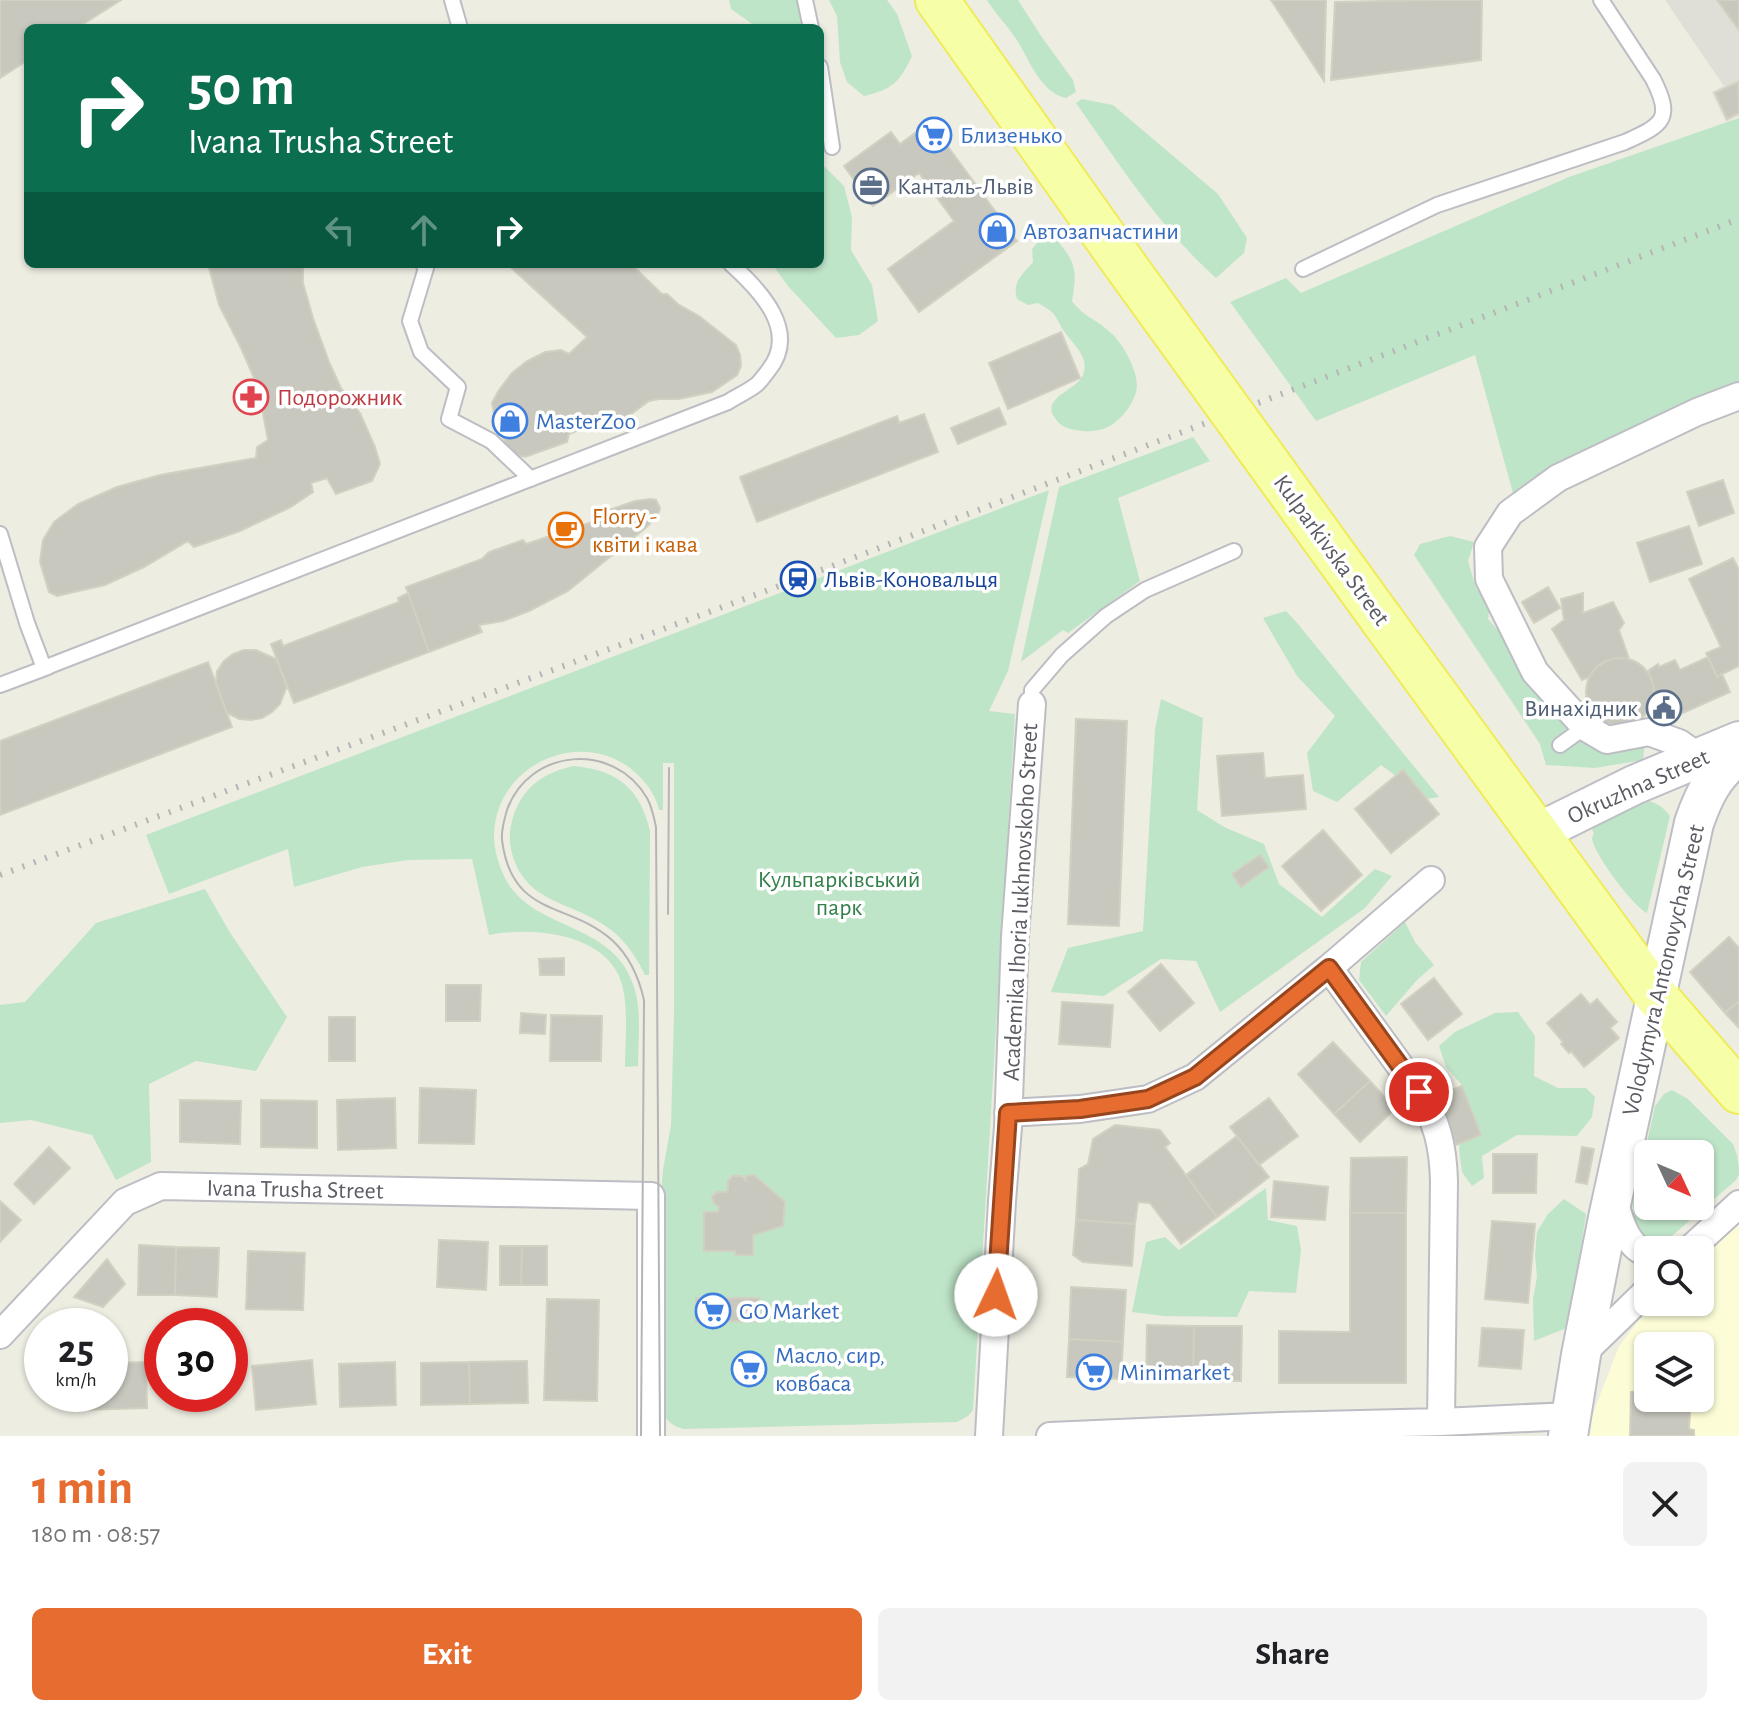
<!DOCTYPE html>
<html lang="en">
<head>
<meta charset="utf-8">
<style>
	body { margin:0; font-family:"Alegreya Sans",sans-serif; background:#f2f2f2; color:#202124; height:100vh; display:flex; flex-direction:column; font-size:30px; white-space:nowrap }
	* { box-sizing:border-box; margin:0 }
	p { font-size:26px; color:#757577 }
	.icon { flex:none; width:44px; height:44px; fill:none; stroke:currentColor; stroke-width:2; stroke-linecap:round; stroke-linejoin:round }
	.map { position:relative; height:1436px; overflow:hidden }
	.sheet { display:flex; flex-direction:column; background:#fff; flex:1 }
	.sheet>* { flex:none }
	.banner { position:absolute; left:24px; top:24px; width:800px; height:244px; border-radius:12px; box-shadow:0 2px 6px #0004; background:#0b6e4f; color:#fff; overflow:hidden }
	.needle { width:52px; rotate:134deg }
	.controls { position:absolute; left:1634px; top:1140px; display:grid; gap:16px }
	.controls a { display:grid; place-items:center; width:80px; height:80px; border-radius:12px; background:#fff; box-shadow:0 2px 6px #0004; font-size:40px }
	.speed { position:absolute; left:24px; top:1308px; display:flex; gap:16px; font-size:40px; font-weight:700; text-align:center }
	.speed>* { display:grid; place-content:center; width:104px; height:104px; border-radius:50%; background:#fff; box-shadow:0 2px 6px #0004; line-height:1 }
	.speed small { font-size:20px; font-weight:400 }
	.speed .limit { border:12px solid #d22; background:#fff; color:#111 }
	.pin { position:absolute; display:grid; place-items:center; width:68px; height:68px; color:#fff; margin:-34px; border:4px solid #fff; border-radius:50%; box-shadow:0 2px 8px #0007 }
	.me { position:absolute; width:88px; margin:-44px; rotate:3deg; stroke-linejoin:round; filter:drop-shadow(0 0 6px #0008) }
	.turn { display:flex; align-items:center; gap:28px; height:168px; padding:0 32px; font-size:36px }
	.turn .icon { width:104px; height:104px; stroke-width:2.5 }
	.turn b { display:block; font-size:56px; line-height:68px }
	.lanes { display:flex; align-items:center; height:76px; padding:0 32px; background:#0003; justify-content:center; gap:40px; direction:ltr }
	.lanes .off { opacity:.35 }
	.round { display:grid; place-items:center; flex:none; width:84px; height:84px; border-radius:12px; background:#f2f2f2 }
	.head { display:flex; align-items:center; justify-content:space-between; height:136px; padding:0 32px }
	h1 { font-size:48px; font-weight:700; line-height:60px; color:#e76c2f }
	.action { display:flex; gap:16px; margin-top:auto; padding:16px 32px }
	.action a { flex:1; height:92px; border-radius:12px; background:#e76c2f; color:#fff; font-size:32px; font-weight:700; line-height:92px; text-align:center }
	.action a+a { background:#f2f2f2; color:#202124 }
	.map>svg:first-child { display:block }
</style>
</head>
<body>
<div class="map">
<svg width="1739" height="1436" viewBox="0 0 1739 1436">
	<rect width="100%" height="100%" fill="#edede2"/>
	<path fill="#fcfdd7" fill-rule="evenodd" d="M1739,1222V1436H1587L1589,1424L1619,1346L1653,1302H1700V1256ZM1648,1346H1700V1398H1648Z"/>
	<path fill="#dfdfd7" d="M1665,0H1739V116L1726,122L1712,92L1724,86Z"/>
	<path fill="#bfe5c8" fill-rule="evenodd" d="M729,0H804L809,28H758L731,9Z
		M829,0H887L897,14L912,56C899,83 893,89 864,96L847,82L840,62L837,16Z
		M987,0H1018L1041,36L1073,80L1076,92L1066,98C1041,93 1030,61 1018,42C1009,27 996,15 987,0Z
		M1082,99L1113,105L1218,194L1247,238L1244,253L1216,278C1160,228 1119,164 1076,103Z
		M1739,118V381L1559,461L1513,493L1475,355L1316,421L1230,302L1286,278L1301,293L1569,177Z
		M820,165L825,167L844,186L852,217L851,250L872,285L878,321L859,335L836,338L788,286L772,264H820Z
		M1046,233C1054,235 1056,239 1061,245C1078,266 1076,276 1072,301C1085,318 1096,319 1110,332C1123,343 1141,375 1136,392C1134,400 1127,412 1120,418C1107,431 1093,433 1075,430C1066,428 1060,426 1055,418C1040,399 1075,390 1082,377C1091,360 1076,347 1066,334C1061,328 1058,319 1053,313C1049,309 1043,306 1038,303L1028,305L1017,299C1012,282 1022,275 1033,262L1032,249Z
		M1193,437L1210,461L1118,498L1140,581L1068,633L1063,630L1021,662L1059,487Z
		M1049,490L1008,671L989,711L1015,714L973,1410L968,1416L957,1422L684,1429C673,1426 669,1423 663,1414L661,1191L663,1170L671,1125L674,1014V763H663V810H659C656,797 650,788 641,778C590,723 496,760 494,835C494,849 498,863 504,876C531,933 613,919 634,987C642,1011 638,1041 638,1066L625,1067C625,1040 630,998 618,974C597,932 529,927 489,935L472,859L408,860L362,867L294,887L288,849L169,894L146,835Z
		M1450,536L1474,542L1468,561L1476,588L1490,606L1488,619L1497,629L1548,673L1585,727L1645,742L1643,760L1595,768L1546,765L1540,744L1414,555L1420,544Z
		M1286,611L1298,624L1439,797L1427,799L1381,765L1337,802L1313,791L1307,753L1335,716L1297,676L1263,618Z
		M1161,699L1203,718L1197,810L1224,827L1264,844L1279,884L1322,917L1375,869L1392,876L1365,908L1220,1012L1196,961L1161,959L1104,996L1051,992L1068,948L1143,931L1155,730Z
		M574,766C617,770 640,788 650,831L649,975H645C636,957 625,939 607,927C570,900 523,904 511,849C508,835 511,820 517,807C528,783 549,771 574,766Z
		M1649,801C1659,804 1664,808 1670,816L1647,913C1633,906 1593,853 1592,838L1594,833L1591,827L1602,820Z
		M205,889L229,931L287,1017L256,1071L196,1061L149,1084L151,1162L116,1180L92,1135L31,1120L0,1123V1005L25,1002L96,923Z
		M1405,922L1415,942L1434,965L1417,980L1386,1016L1359,980L1361,962Z
		M1518,1012L1535,1036L1534,1076L1558,1088H1586L1595,1097L1592,1117L1577,1136L1517,1135L1482,1156L1484,1178L1472,1186L1462,1172L1459,1150L1465,1106L1461,1084L1446,1067L1439,1046L1455,1032L1495,1013Z
		M1672,1090L1688,1099L1733,1144L1737,1155L1739,1168V1175L1735,1181L1673,1235C1647,1248 1635,1231 1633,1205L1655,1106L1664,1094ZM1648,1154H1700V1206H1648Z
		M1266,1188L1268,1220L1297,1226L1301,1250L1296,1293L1249,1291L1237,1317L1164,1316L1132,1312L1146,1242L1165,1237L1179,1250Z
		M1564,1199L1586,1214L1569,1327L1534,1341L1533,1299L1537,1277L1535,1255L1537,1232L1548,1214Z"/>
	<path fill="#c8c8bf" stroke="#d2d1c1" stroke-width="2" d="M0,0H121L77,28H28V60L0,78Z
		M1271,0H1326L1324,81Z
		M1431,0H1482L1481,60L1331,80L1335,2Z
		M1717,0H1739V30Z
		M1738,82L1739,113L1727,119L1715,93Z
		M930,122L1017,241L919,312L888,269L954,221L919,173L873,206L844,166L891,132L900,144Z
		M208,264H303V283L313,318L329,362L341,388L360,413L375,447L380,464L372,481L336,494L327,478L311,483L313,492L291,507L240,531L194,547L188,541L144,567L105,585L57,596L49,592L40,562L43,540L54,522L78,504L117,487L160,475L256,458L257,447L268,440L258,387L241,348L219,305Z
		M507,264H631L662,294H667L679,305L699,316L736,345L740,355L741,366L737,375L712,392L679,399H659L649,401L627,417L606,425L599,422L569,434L567,442L525,457L510,453L495,419L492,403L499,390L512,373L527,361L545,352L561,350L569,354L587,337Z
		M1061,332L1080,378L1008,409L989,363Z
		M999,408L1006,424L958,444L951,428Z
		M924,414L938,452L757,522L740,477L897,416L899,423Z
		M1723,480L1734,513L1699,526L1687,492Z
		M651,499L656,500L660,508L659,512L648,526L568,591L529,611L503,621L479,625L482,632L429,652L406,587L482,559L489,552L523,540L526,544L592,522V516L635,501Z
		M1689,526L1702,564L1650,582L1637,543Z
		M1733,558L1739,570V666L1717,677L1706,653L1721,647L1689,579Z
		M1548,587L1560,608L1534,623L1522,602Z
		M408,593L429,652L294,703L271,644L281,640L283,646L399,602L398,598Z
		M1583,593V613L1613,602L1624,623L1619,630L1629,659L1617,658L1606,661L1596,668L1589,677L1582,680L1552,629L1564,620L1561,599Z
		M244,650H256L276,659L287,686L280,704L272,712L262,718L251,720L239,719L227,713L216,682L217,671L224,661L233,654Z
		M1708,657L1717,677L1722,674L1730,692L1674,717L1649,711L1654,700V688L1648,671L1658,664L1659,667L1675,660L1680,670Z
		M1586 692a34 34 0 1 1 68 0a34 34 0 1 1-68 0Z
		M208,662L232,727L0,815V741Z
		M1076,719L1127,721L1119,926L1068,924Z
		M1263,753L1265,778L1303,775L1306,809L1222,816L1217,756Z
		M1403,770L1439,814L1391,853L1355,809Z
		M1323,830L1362,875L1321,911L1282,866Z
		M1260,855L1269,867L1241,887L1232,874Z
		M1729,937L1739,948V1001L1725,1013L1690,972Z
		M564,958V975H540L539,959Z
		M1161,964L1194,1003L1160,1031L1128,992Z
		M1434,978L1462,1014L1428,1040L1401,1004Z
		M446,985H481L480,1021H446Z
		M1581,994L1590,1005L1597,999L1617,1022L1610,1028L1619,1038L1584,1067L1571,1051L1569,1053L1561,1044L1563,1042L1547,1023Z
		M1739,1001V1028L1725,1013Z
		M1062,1002L1113,1005L1110,1047L1059,1044Z
		M521,1013L546,1015L545,1034L520,1033Z
		M551,1015L602,1016L601,1061H550Z
		M329,1017H355V1061H329Z
		M1333,1042L1370,1081L1334,1114L1298,1074Z
		M1370,1081L1395,1109L1360,1142L1334,1114Z
		M1462,1086L1481,1135L1456,1145L1437,1095Z
		M420,1088L476,1090L474,1144L419,1143Z
		M395,1098L396,1148L338,1150L337,1100Z
		M1269,1098L1298,1136L1259,1165L1230,1127Z
		M180,1100L241,1101L240,1144L180,1142Z
		M261,1100L317,1101V1148L261,1147Z
		M1115,1125L1160,1130L1170,1143L1165,1147L1217,1217L1181,1244L1150,1203L1138,1202L1135,1224L1076,1220L1079,1169L1088,1164L1093,1139Z
		M1237,1136L1269,1177L1217,1217L1186,1175Z
		M49,1147L70,1168L34,1204L14,1184Z
		M1582,1147L1594,1149L1587,1184L1576,1182Z
		M1493,1154H1537L1536,1193H1493Z
		M1407,1157L1406,1213H1350L1351,1158Z
		M754,1175L785,1202L783,1226L753,1235V1255H736L735,1251H704V1212H718L719,1207L714,1203L712,1197L717,1192H726L728,1189V1181L733,1176H741L746,1181V1176Z
		M1274,1181L1328,1187L1325,1220L1271,1217Z
		M0,1201L21,1220L0,1242Z
		M1350,1213H1406V1383H1279V1331L1350,1332Z
		M1076,1220L1135,1224L1132,1266L1083,1262L1073,1255Z
		M1492,1221L1535,1224L1528,1303L1485,1299Z
		M439,1240L488,1242L486,1290L437,1287Z
		M139,1245L176,1247L175,1295H138Z
		M500,1246H522L521,1285H500Z
		M522,1246H547V1285H521Z
		M176,1247L219,1248L217,1297L175,1295Z
		M248,1251L305,1253L303,1310L246,1309Z
		M107,1259L125,1284L103,1307L74,1297Z
		M1071,1287L1126,1290L1123,1342L1069,1339Z
		M696,1298H759V1321L696,1322Z
		M547,1299L599,1300L597,1401L544,1400Z
		M1147,1325L1194,1326L1193,1381L1146,1380Z
		M1194,1326H1242L1241,1381H1193Z
		M1482,1328L1524,1330L1521,1369L1479,1366Z
		M1069,1339L1123,1342L1121,1379L1067,1377Z
		M756,1357V1380H741V1358Z
		M312,1360L316,1404L256,1410L252,1366Z
		M527,1361L528,1403L470,1404L469,1362Z
		M146,1362L147,1408L82,1410V1394H110V1363Z
		M395,1362L396,1405L340,1407L339,1364Z
		M469,1362L470,1404L421,1405V1363Z
		M1648,1364V1398H1691L1689,1429L1694,1430V1436H1630L1631,1392L1637,1391V1383L1643,1368Z"/>
	<g fill="none" stroke-linecap="round" stroke-linejoin="round">
		<g stroke="#bdbdc4" stroke-width="18">
			<path id="lane" d="M452,0L460,28
				M805,0L811,28
				M820,67L832,147
				M423,264L426,268L410,321L421,352L458,387L449,419L491,441L531,479
				M1303,269L1437,205L1625,142C1662,125 1674,120 1653,79L1601,0
				M0,534L27,623L44,668L728,402C737,396 747,392 756,385C760,382 764,376 768,371C800,332 761,291 731,264
				M0,685L48,667
				M1032,704V690L1062,655L1106,616L1145,590L1234,551
				M1560,745L1585,727"/>
		</g>
		<g stroke="#bdbdc4" stroke-width="30">
			<path id="street" d="M1699,757L1679,743L1649,732L1607,740L1585,727L1535,672L1489,579L1488,547L1510,513L1558,478L1697,412L1739,396
				M1329,968L1419,1092C1437,1122 1443,1145 1444,1181L1441,1422
				M1008,1113L1080,1109L1148,1099L1195,1077L1329,968L1431,880
				M1614,1200C1619,1218 1627,1249 1648,1253
				M1689,1250L1739,1204
				M0,1335L125,1202L161,1186L651,1196V1436
				M1581,1355L1648,1290
				M989,1436L1002,1201L1008,1127L1015,937L1032,704
				M1050,1436L1280,1426L1441,1422L1570,1416"/>
		</g>
		<g stroke="#bdbec6" stroke-width="42">
			<path id="secondary" d="M1537,833L1634,785L1739,741
				M1568,1436L1581,1355L1608,1218L1694,823C1706,789 1713,778 1739,753"/>
		</g>
		<g stroke="#efeb59" stroke-width="46">
			<path id="primary" d="M937,0L1125,265
				M1382,620L1657,997L1739,1092"/>
		</g>
		<use href="#lane" stroke="#fff" stroke-width="14"/>
		<use href="#street" stroke="#fff" stroke-width="26"/>
		<use href="#secondary" stroke="#fff" stroke-width="38"/>
		<use href="#primary" stroke="#f6fea7" stroke-width="42"/>
		<path stroke="#b5b5b6" stroke-width="2" d="M668,914L669,768
			M641,1436L644,1000C639,978 630,957 613,941C570,901 512,919 502,840C501,830 504,820 507,810C529,748 614,741 647,798C652,807 654,817 656,827L660,1436"/>
		<path stroke="#b5b5b6" stroke-width="6" stroke-dasharray="2 10" stroke-linecap="butt" d="M0,875L798,579L1739,219"/>
		<g stroke="#efeb59" stroke-width="46" stroke-linecap="butt">
			<path id="primary-bridge" d="M1125,265L1382,620"/>
		</g>
		<use href="#primary-bridge" stroke="#f6fea7" stroke-width="42"/>
	</g>
	<g fill="none" stroke-linecap="round" stroke-linejoin="round">
		<g stroke="#96461f" stroke-width="20">
			<path id="route" d="M996,1295L1008,1113L1080,1109L1148,1099L1195,1077L1329,968L1419,1092"/>
		</g>
		<use href="#route" stroke="#e76c2f" stroke-width="14"/>
	</g>
	<defs>
		<g id="supermarket-ring" transform="scale(1.8)"><circle r="9.5" fill="#fff" stroke="#3f7fe0" stroke-width="1.5"/><path d="M-6-5.5h2.5l.6 2H6L4.5 2H-2.5L-4.4-4H-6ZM-1.5 3.2a1.3 1.3 0 1 0 .1 0ZM3 3.2a1.3 1.3 0 1 0 .1 0Z" fill="#3f7fe0"/></g>
		<g id="office-ring" transform="scale(1.8)"><circle r="9.5" fill="#fff" stroke="#5c6f8a" stroke-width="1.5"/><path d="M-6-3h4V-5.5h4V-3h4V5H-6ZM-1-4.5V-3h2v-1.5ZM-6 0V1H6V0Z" fill="#5c6f8a"/></g>
		<g id="shop-ring" transform="scale(1.8)"><circle r="9.5" fill="#fff" stroke="#3f7fe0" stroke-width="1.5"/><path d="M-5-2.5h2.3a2.7 3.5 0 0 1 5.4 0H5L5.5 6h-11ZM-1.5-2.5h3a1.5 2.3 0 0 0-3 0Z" fill="#3f7fe0"/></g>
		<g id="pharmacy-ring" transform="scale(1.8)"><circle r="9.5" fill="#fff" stroke="#e0444e" stroke-width="1.5"/><path d="M-2-6h4v4h4v4h-4v4h-4v-4h-4v-4h4Z" fill="#e0444e"/></g>
		<g id="cafe-ring" transform="scale(1.8)"><circle r="9.5" fill="#fff" stroke="#e8710a" stroke-width="1.5"/><path d="M-5.5-4.5H6V0H3Q3 3.5 0 3.5H-2.5Q-5.5 3.5-5.5 0ZM3-3.2v2h1.7v-2ZM-6 4.5H4V6H-6Z" fill="#e8710a"/></g>
		<g id="station-ring" transform="scale(1.8)"><circle r="9.5" fill="#fff" stroke="#1a4fb4" stroke-width="1.5"/><path d="M-3-6H3Q5-6 5-4V2Q5 4 3 4L4.5 6H3L1.5 4h-3L-3 6H-4.5L-3 4Q-5 4-5 2V-4Q-5-6-3-6ZM-3.5-4v3h7v-3ZM-3.5 1v1.5H-2V1ZM2 1v1.5H3.5V1Z" fill="#1a4fb4"/></g>
		<g id="civic-ring" transform="scale(1.8)"><circle r="9.5" fill="#fff" stroke="#5c6f8a" stroke-width="1.5"/><path d="M-.6-6.5H3V-4.5H.6V-3L4-1V1h2V6H-6V1h2V-1L-.6-3ZM-1.2 2.5V6h2.4V2.5Z" fill="#5c6f8a"/></g>
	</defs>
	<g fill-rule="evenodd">
		<use href="#supermarket-ring" x="934" y="135"/>
		<use href="#office-ring" x="871" y="186"/>
		<use href="#shop-ring" x="997" y="231"/>
		<use href="#pharmacy-ring" x="251" y="397"/>
		<use href="#shop-ring" x="510" y="421"/>
		<use href="#cafe-ring" x="566" y="530"/>
		<use href="#station-ring" x="798" y="579"/>
		<use href="#civic-ring" x="1664" y="708"/>
		<use href="#supermarket-ring" x="713" y="1311"/>
		<use href="#supermarket-ring" x="749" y="1369"/>
		<use href="#supermarket-ring" x="1094" y="1372"/>
	</g>
	<g text-anchor="middle" stroke-width="7" stroke-linejoin="round" paint-order="stroke">
		<g font-size="24" fill="#366cbe" stroke="#fff" text-anchor="start">
			<text x="960" y="143">Близенько</text>
			<text x="1023" y="239">Автозапчастини</text>
			<text x="536" y="429">MasterZoo</text>
			<text x="739" y="1319">GO Market</text>
			<text x="775" y="1363">Масло, сир,<tspan x="775" dy="28">ковбаса</tspan></text>
			<text x="1120" y="1380">Minimarket</text>
		</g>
		<g font-size="24" fill="#4e5e75" stroke="#fff" text-anchor="start">
			<text x="897" y="194">Канталь-Львів</text>
			<text x="1638" y="716" text-anchor="end">Винахідник</text>
		</g>
		<g font-size="24" fill="#be3a42" stroke="#fff" text-anchor="start">
			<text x="277" y="405">Подорожник</text>
		</g>
		<g font-size="24" fill="#c56008" stroke="#fff" text-anchor="start">
			<text x="592" y="524">Florry -<tspan x="592" dy="28">квіти і кава</tspan></text>
		</g>
		<g font-size="24" fill="#5b5c63" stroke="#fff">
			<text transform="translate(1332 550) rotate(54)" y="8">Kulparkivska Street</text>
			<text transform="translate(1638 786) rotate(-24)" y="8">Okruzhna Street</text>
			<text transform="translate(1020 902) rotate(-87)" y="8">Academika Ihoria Iukhnovskoho Street</text>
			<text transform="translate(1663 970) rotate(-77)" y="8">Volodymyra Antonovycha Street</text>
			<text transform="translate(295 1189) rotate(1)" y="8">Ivana Trusha Street</text>
		</g>
		<g font-size="24" fill="#164399" stroke="#fff" text-anchor="start">
			<text x="824" y="587">Львів-Коновальця</text>
		</g>
		<g font-size="24" fill="#34804b" stroke="#fff">
			<text x="839" y="887">Кульпарківський<tspan x="839" dy="28">парк</tspan></text>
		</g>
	</g>
</svg>
<div class="controls">
<a><svg class="needle" viewBox="-14 -14 28 28"><path d="M0-13l5 13h-10z" fill="#e53935"/><path d="M0 13l5-13h-10z" fill="#757577"/></svg></a>
<a><svg class="icon" aria-label="search" viewBox="0 0 24 24"><circle cx="10" cy="10" r="6"/><path d="M15 15l6 6"/></svg></a>
<a><svg class="icon" aria-label="layers" viewBox="0 0 24 24"><path d="M12 4l9 5-9 5-9-5zM3 14l9 5 9-5"/></svg></a>
</div>
<div class="speed"><div>25<small>km/h</small></div><div class="limit">30</div></div>
<div class="pin" style="left:1419px;top:1092px;background:#d93025"><svg class="icon" aria-label="arrive" viewBox="0 0 24 24"><path d="M6 21V4h12l-3 4 3 4H6"/></svg></div>
<svg class="me" style="left:996px;top:1295px" viewBox="-20 -20 40 40"><circle r="19" fill="#fff"/><path d="M0-13L10 11 0 6-10 11z" fill="#e76c2f"/></svg>
<div class="banner">
<div class="turn"><svg class="icon" aria-label="right" viewBox="0 0 24 24"><path d="M7 20v-9h11M14 6l5 5-5 5"/></svg><div><b>50 m</b>Ivana Trusha Street</div></div>
<div class="lanes"><svg class="icon off" aria-label="left" viewBox="0 0 24 24"><path d="M17 20v-9H6M10 6l-5 5 5 5"/></svg><svg class="icon off" aria-label="ahead" viewBox="0 0 24 24"><path d="M12 20V5M6 11l6-6 6 6"/></svg><svg class="icon" aria-label="right" viewBox="0 0 24 24"><path d="M7 20v-9h11M14 6l5 5-5 5"/></svg></div>
</div>
</div>
<section class="sheet">
<div class="head"><div><h1>1 min</h1><p>180 m · 08:57</p></div><a class="round"><svg class="icon" aria-label="close" viewBox="0 0 24 24"><path d="M6 6l12 12M18 6L6 18"/></svg></a></div>
<div class="action"><a>Exit</a><a>Share</a></div>
</section>
</body>
</html>
